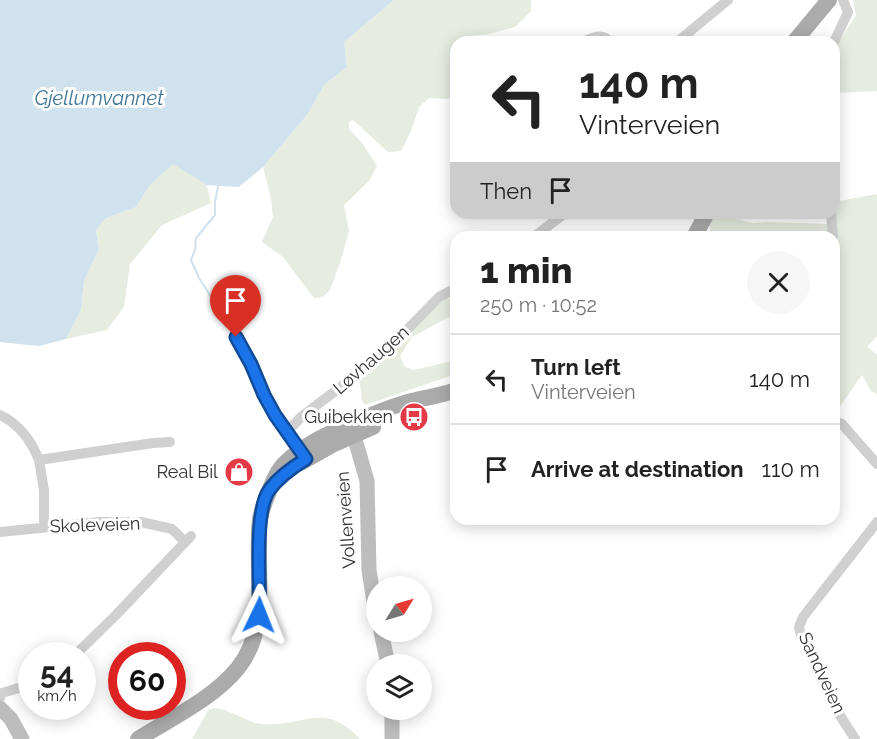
<!DOCTYPE html>
<html lang="en">
<head>
<meta charset="utf-8">
<style>
	body { margin:0; font-family:Raleway,sans-serif; background:#f6f6f6; color:#222; height:100vh; display:flex; flex-direction:column; font-size:22px; white-space:nowrap }
	* { box-sizing:border-box; margin:0 }
	p { font-size:20px; color:#767676 }
	.icon { flex:none; width:33px; height:33px; fill:none; stroke:currentColor; stroke-width:2; stroke-linecap:round; stroke-linejoin:round }
	.map { position:relative; flex:1; overflow:hidden }
	.sheet { position:absolute; left:450px; top:231px; width:390px; height:294px; display:flex; flex-direction:column; background:#fff; border-radius:18px; box-shadow:0 3px 15px #0003 }
	.sheet>* { flex:none }
	.guide { position:absolute; left:450px; top:36px; width:390px; height:183px; border-radius:18px; box-shadow:0 3px 15px #0003; background:#fff; color:#222; overflow:hidden }
	.needle { width:39px; rotate:53deg }
	.buttons { position:absolute; left:366px; top:576px; display:grid; gap:12px }
	.buttons a { display:grid; place-items:center; width:66px; height:66px; border-radius:50%; background:#fff; box-shadow:0 3px 15px #0003; font-size:30px }
	.speed { position:absolute; left:18px; top:642px; display:flex; gap:12px; font-size:30px; font-weight:700; text-align:center }
	.speed>* { display:grid; place-content:center; width:78px; height:78px; border-radius:50%; background:#fff; box-shadow:0 3px 15px #0003; line-height:1 }
	.speed small { font-size:15px; font-weight:400 }
	.speed .limit { border:9px solid #d22; background:#fff; color:#111 }
	.pin { position:absolute; display:grid; place-items:center; width:51px; height:51px; color:#fff; margin:-62px -26px; border-radius:50% 50% 50% 0; rotate:-45deg; box-shadow:0 0 6px #0007 }
	.pin .icon { rotate:45deg }
	.me { position:absolute; width:66px; margin:-33px; rotate:2deg; stroke-linejoin:round; filter:drop-shadow(0 0 4px #0008) }
	.turn { display:flex; align-items:center; gap:21px; height:126px; padding:0 30px; font-size:27px }
	.turn .icon { width:78px; height:78px; stroke-width:2.5 }
	.turn b { display:block; font-size:42px; line-height:51px }
	.then { display:flex; align-items:center; height:57px; padding:0 30px; background:#0003; gap:12px; font-size:22px }
	.round { display:grid; place-items:center; flex:none; width:63px; height:63px; border-radius:32px; background:#f6f6f6 }
	.headline { display:flex; align-items:center; justify-content:space-between; height:102px; padding:0 30px }
	h1 { font-size:36px; font-weight:800; line-height:45px }
	ul { padding:0; list-style:none }
	li { display:flex; align-items:center; gap:18px; height:90px; padding:0 30px; border-top:2px solid #e0e0e0 }
	li div { flex:1 }
	li b { display:block; font-size:22px }
	li em { font-style:normal }
	.map>svg:first-child { display:block }
</style>
</head>
<body>
<div class="map">
<svg width="877" height="739" viewBox="0 0 877 739">
	<rect width="100%" height="100%" fill="#fff"/>
	<path fill="#e6ecdf" d="M394,0H531V11L515,27L489,34L463,37L461,42H456V94L448,99L429,98L419,107L411,131L401,151L388,152L353,120L349,122V129L362,143L377,166L369,181L344,205L349,231L341,260L330,290L323,297L314,298L283,257L262,242L273,217L271,199L263,167L307,115L325,84L347,67L344,42Z
		M853,0H877V91L834,93L835,48L856,15Z
		M173,163L207,185L211,203L162,225L130,264L124,307L107,330L66,339L81,310L84,281L99,249L96,230L106,218L136,207L150,185Z
		M877,194V336L867,347L877,354V394L871,391L862,375L836,412L834,406V202Z
		M713,213H730L741,220L752,223L768,222L827,224L828,237H711L709,222Z
		M446,298L456,301V317L447,318L412,337L400,356L405,367L414,370L456,360V374L365,405L362,401L359,375Z
		M209,709C215,709 222,708 227,711C239,715 249,723 262,724C305,727 324,700 360,739H192Z"/>
	<path fill="#cfe2ee" d="M0,0H394L344,42L347,67L325,84L307,115L263,167L239,187L207,185L173,164L150,185L136,207L106,218L96,230L99,249L84,281L81,310L66,339L39,346L0,342Z"/>
	<g fill="none" stroke-linecap="round" stroke-linejoin="round">
		<path stroke="#cfe2ee" stroke-width="2" d="M218,186L215,202V215L196,238L195,250L191,260L199,278L230,327"/>
		<path stroke="#d0d0d0" stroke-width="10" d="M582,42C593,38 602,32 610,42
			M677,42L728,0
			M834,42L848,12L843,0
			M831,213L833,237
			M534,237L565,213
			M236,337L251,364L264,395L275,415L302,454
			M0,415C19,424 31,440 39,460
			M834,421L842,424L877,464
			M287,432L301,417L367,367L396,341L439,297L456,288
			M44,526V490L39,460L153,443L170,442
			M0,532L99,522H141L172,529L185,542
			M74,656L115,616L191,536
			M0,698L2,693L32,684
			M855,739L834,706L819,672L802,639L799,627L803,617L877,522"/>
		<path stroke="#bdbdbd" stroke-width="15" d="M349,425L357,446L367,481L369,570L376,615
			M381,632L388,664
			M0,708L11,719L22,739
			M392,710V739"/>
		<path stroke="#ababab" stroke-width="16" d="M794,42L829,0
			M694,237L707,213
			M302,462L332,445L373,427
			M138,739C170,719 214,698 238,668C272,625 254,569 260,519C262,508 266,499 270,489C274,478 278,469 286,462C306,443 332,432 357,421C376,413 396,404 416,400C430,397 443,395 456,390"/>
	</g>
	<g fill="none" stroke-linecap="round" stroke-linejoin="round">
		<g stroke="#114b97" stroke-width="15">
			<path id="route" d="M236,337L251,364L264,395L275,415L306,459C293,467 279,477 270,489C253,510 261,585 259,615"/>
		</g>
		<use href="#route" stroke="#1a73e8" stroke-width="10"/>
	</g>
	<defs>
		<g id="bus-disc" transform="scale(1.5)"><circle r="9.5" fill="#e63946" stroke="#fff"/><path d="M-5-6H5V4H4V6H2V4H-2V6H-4V4H-5ZM-3.5-4V0h7V-4ZM-3.5 1.2v1.5H-2V1.2ZM2 1.2v1.5H3.5V1.2Z" fill="#fff"/></g>
		<g id="shop-disc" transform="scale(1.5)"><circle r="9.5" fill="#e63946" stroke="#fff"/><path d="M-5-2.5h2.3a2.7 3.5 0 0 1 5.4 0H5L5.5 6h-11ZM-1.5-2.5h3a1.5 2.3 0 0 0-3 0Z" fill="#fff"/></g>
	</defs>
	<g fill-rule="evenodd">
		<use href="#bus-disc" x="414" y="417"/>
		<use href="#shop-disc" x="239" y="472"/>
	</g>
	<g text-anchor="middle" stroke-width="6" stroke-linejoin="round" paint-order="stroke">
		<g font-size="18" fill="#333" stroke="#fff">
			<text transform="translate(371 360) rotate(-41)" y="6">Løvhaugen</text>
			<text transform="translate(346 520) rotate(-94)" y="6">Vollenveien</text>
			<text transform="translate(95 525) rotate(-2)" y="6">Skoleveien</text>
			<text transform="translate(822 673) rotate(65)" y="6">Sandveien</text>
		</g>
		<g font-size="18" fill="#333" stroke="#fff" text-anchor="end">
			<text x="393" y="423">Guibekken</text>
			<text x="218" y="478">Real Bil</text>
		</g>
		<g font-size="20" font-style="italic" fill="#3f7597" stroke="#fff">
			<text x="99" y="105">Gjellumvannet</text>
		</g>
	</g>
</svg>
<div class="buttons">
<a><svg class="needle" viewBox="-14 -14 28 28"><path d="M0-13l5 13h-10z" fill="#e53935"/><path d="M0 13l5-13h-10z" fill="#767676"/></svg></a>
<a><svg class="icon" aria-label="layers" viewBox="0 0 24 24"><path d="M12 4l9 5-9 5-9-5zM3 14l9 5 9-5"/></svg></a>
</div>
<div class="speed"><div>54<small>km/h</small></div><div class="limit">60</div></div>
<div class="pin" style="left:236px;top:337px;background:#d93025"><svg class="icon" aria-label="arrive" viewBox="0 0 24 24"><path d="M6 21V4h12l-3 4 3 4H6"/></svg></div>
<svg class="me" style="left:259px;top:615px" viewBox="-20 -20 40 40"><path d="M0-17L14 15 0 8-14 15z" fill="#1a73e8" stroke="#fff" stroke-width="4"/></svg>
<div class="guide">
<div class="turn"><svg class="icon" aria-label="left" viewBox="0 0 24 24"><path d="M17 20v-9H6M10 6l-5 5 5 5"/></svg><div><b>140 m</b>Vinterveien</div></div>
<div class="then">Then<svg class="icon" aria-label="arrive" viewBox="0 0 24 24"><path d="M6 21V4h12l-3 4 3 4H6"/></svg></div>
</div>
<section class="sheet">
<div class="headline"><div><h1>1 min</h1><p>250 m · 10:52</p></div><a class="round"><svg class="icon" aria-label="close" viewBox="0 0 24 24"><path d="M6 6l12 12M18 6L6 18"/></svg></a></div>
<ul>
<li><svg class="icon" aria-label="left" viewBox="0 0 24 24"><path d="M17 20v-9H6M10 6l-5 5 5 5"/></svg><div><b>Turn left</b><p>Vinterveien</p></div><em>140 m</em></li>
<li><svg class="icon" aria-label="arrive" viewBox="0 0 24 24"><path d="M6 21V4h12l-3 4 3 4H6"/></svg><div><b>Arrive at destination</b></div><em>110 m</em></li>
</ul>
</section>
</div>
</body>
</html>
